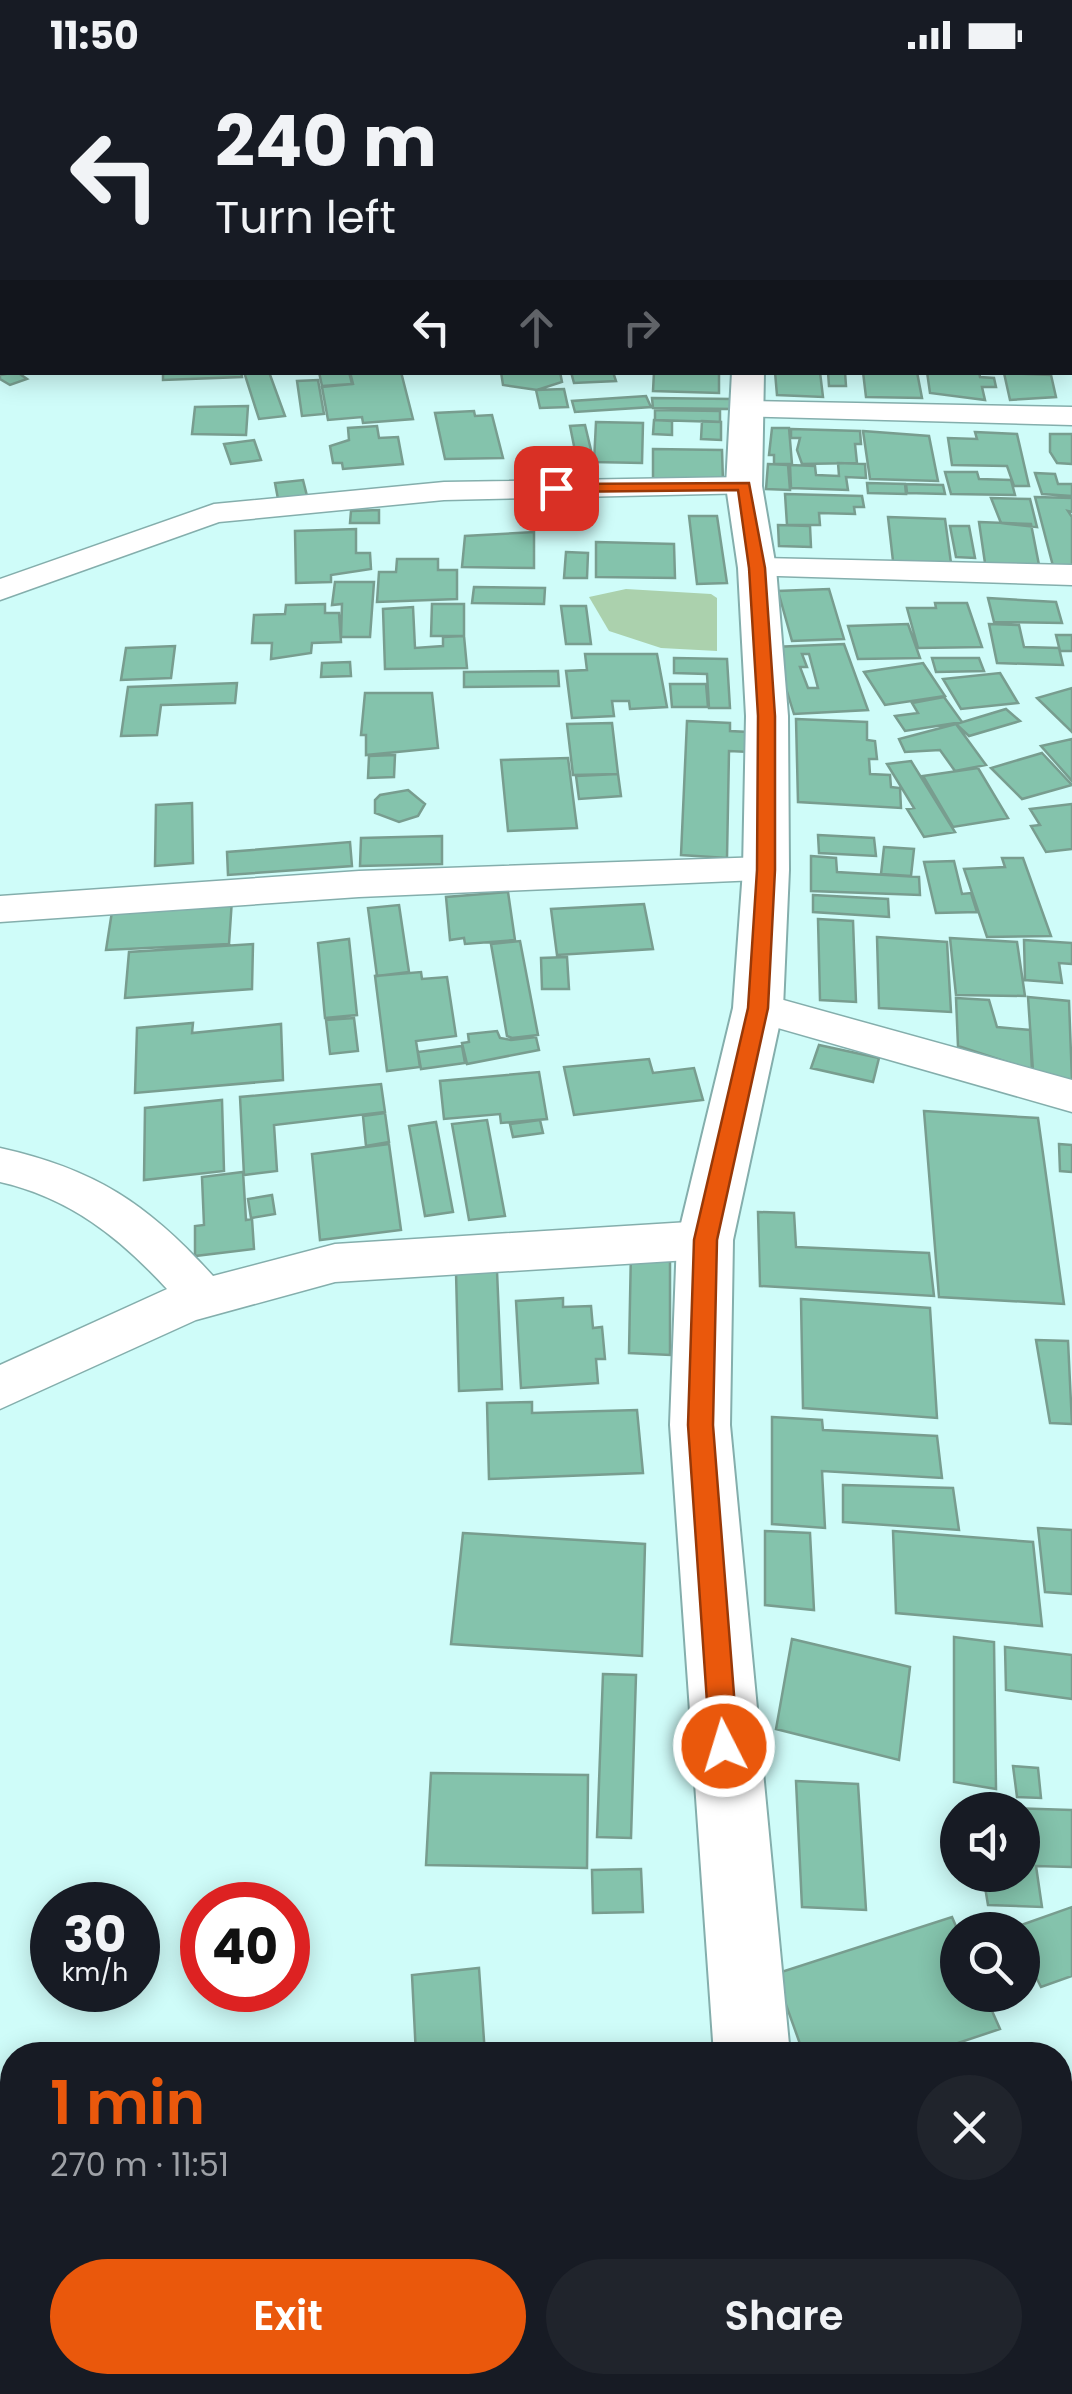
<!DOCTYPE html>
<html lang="en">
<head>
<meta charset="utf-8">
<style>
	body { margin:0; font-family:Poppins,sans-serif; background:#20242c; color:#f1f3f6; height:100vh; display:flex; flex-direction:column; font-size:38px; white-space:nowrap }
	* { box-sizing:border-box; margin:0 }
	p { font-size:32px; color:#9ea1a6 }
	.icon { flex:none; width:55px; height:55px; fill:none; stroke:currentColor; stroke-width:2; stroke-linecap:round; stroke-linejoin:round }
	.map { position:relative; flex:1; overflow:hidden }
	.details { position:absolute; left:0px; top:1972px; width:1072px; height:352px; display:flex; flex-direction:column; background:#171b24; border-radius:40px 40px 0 0; box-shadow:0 5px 25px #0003 }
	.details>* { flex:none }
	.guide { position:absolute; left:0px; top:0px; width:1072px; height:305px; box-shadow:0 5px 25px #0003; background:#171b24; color:#f1f3f6; overflow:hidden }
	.tools { position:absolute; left:940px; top:1722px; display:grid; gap:20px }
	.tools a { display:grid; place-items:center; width:100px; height:100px; border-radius:50%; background:#171b24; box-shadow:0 5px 25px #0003; font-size:50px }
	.speed { position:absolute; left:30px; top:1812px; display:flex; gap:20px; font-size:50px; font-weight:700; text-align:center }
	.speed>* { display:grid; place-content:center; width:130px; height:130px; border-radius:50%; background:#171b24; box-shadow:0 5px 25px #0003; line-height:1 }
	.speed small { font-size:25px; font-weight:400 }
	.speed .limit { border:15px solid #d22; background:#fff; color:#111 }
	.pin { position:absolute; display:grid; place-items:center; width:85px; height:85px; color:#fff; margin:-42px; border-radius:20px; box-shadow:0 5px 15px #0006 }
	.me { position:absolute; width:110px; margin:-55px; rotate:355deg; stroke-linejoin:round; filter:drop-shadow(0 0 8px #0008) }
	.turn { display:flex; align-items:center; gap:35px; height:210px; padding:0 50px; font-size:45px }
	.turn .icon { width:130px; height:130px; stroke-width:2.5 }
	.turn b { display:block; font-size:70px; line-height:85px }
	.lanes { display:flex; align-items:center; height:95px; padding:0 50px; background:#0003; justify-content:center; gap:50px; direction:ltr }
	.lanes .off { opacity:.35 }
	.round { display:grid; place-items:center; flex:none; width:105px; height:105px; border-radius:52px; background:#20242c }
	.summary { display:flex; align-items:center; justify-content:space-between; height:170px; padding:0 50px }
	h1 { font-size:60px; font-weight:600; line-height:75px; color:#ea580c }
	.action { display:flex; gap:20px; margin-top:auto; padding:20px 50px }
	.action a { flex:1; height:115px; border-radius:60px; background:#ea580c; color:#fff; font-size:40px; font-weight:600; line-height:115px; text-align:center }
	.action a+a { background:#20242c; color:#f1f3f6 }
	.status { display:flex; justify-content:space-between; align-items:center; height:70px; padding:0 50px; background:#171b24; direction:ltr }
	.status svg { height:28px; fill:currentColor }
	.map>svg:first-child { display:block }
</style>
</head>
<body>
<div class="status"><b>11:50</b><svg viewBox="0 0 49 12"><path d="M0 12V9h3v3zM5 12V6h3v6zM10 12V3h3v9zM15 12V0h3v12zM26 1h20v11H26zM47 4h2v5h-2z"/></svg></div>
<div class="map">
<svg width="1072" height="2324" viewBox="0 0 1072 2324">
	<rect width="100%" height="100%" fill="#cffcf9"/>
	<path fill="#abd1ad" d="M626,519L711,524L717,528V581L661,578L609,561L589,527Z"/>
	<path fill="#84c3ac" stroke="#789d8f" stroke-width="2.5" fill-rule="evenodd" d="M17,302L27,309L10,315L0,309V305Z
		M241,302L242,307L163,310V303Z
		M244,302H269L285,346L259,349Z
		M319,302H349L352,314L322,316Z
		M350,302H401L413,349L363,353L362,347L328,350L322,317L353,314Z
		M501,302H560L562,312L537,320L503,315Z
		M571,302H613L616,311L574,313Z
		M654,302H719V323L653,321Z
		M775,302H820L823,327L777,325Z
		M828,302H845L846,316H829Z
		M863,302H917L922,328L866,327Z
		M927,302H979L980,307L994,308L996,317H982L985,330L930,323Z
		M1004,303L1051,305L1056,327L1010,330Z
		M318,310L324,344L302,346L297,311Z
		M564,319L568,337L540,338L536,320Z
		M646,326L651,337L575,342L572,331Z
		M652,328L733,329L734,339L653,338Z
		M248,336L246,365L192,364L195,337Z
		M655,340L720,341V352L655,350Z
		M474,341L475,346L492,345L503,388L445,389L435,343Z
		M654,350L672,351V365L653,364Z
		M702,351L721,352V370L701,369Z
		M596,352L643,353L642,393L594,392Z
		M585,355L591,380L575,381L570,356Z
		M377,356L379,368L398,367L403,394L343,399L342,393H333L330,376L349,370L348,358Z
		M772,358H789L792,394H774V385H769Z
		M791,359L860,361L861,374H855L857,393L802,394L797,380L800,368H791Z
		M863,361L929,366L938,411L870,409Z
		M975,362L1017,364L1029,416H1014L1007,396L952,395L948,368L977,369Z
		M1050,364H1072V394L1057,393L1050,382Z
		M254,370L261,390L231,394L224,374Z
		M653,379L722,380L723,412L653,410Z
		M838,393L865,394L866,408L846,407L848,420L791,418L790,395L815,396L816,405L839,406Z
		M768,394L788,395L790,420L766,419Z
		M582,398L583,413H535L534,399Z
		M945,402H977L979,409L1011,410L1015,425L951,424Z
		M1035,403L1055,404L1058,414H1072V426L1042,424Z
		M303,410L307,426L278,429L275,413Z
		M867,413L905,414L906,424L868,423Z
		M906,414L943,415L945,424L907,423Z
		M785,424L862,426L864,437H854L855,444L819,443L820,455H787Z
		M1035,427L1072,428V442L1068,441L1072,447V496H1053Z
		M991,428L1030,429L1037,457L1001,453Z
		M379,440V453H350L351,441Z
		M689,446H717L727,513L697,514Z
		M888,447L945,449L951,493L893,491Z
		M979,452L1031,454L1039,495L985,493Z
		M778,455L810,456L811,477L779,476Z
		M950,456H969L975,488L956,487Z
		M356,459V483H370L371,499L331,505V512L296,513L295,461Z
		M534,462V498L462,497L465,466Z
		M596,472L674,474L675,508L596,507Z
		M566,482L588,483L587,508H564Z
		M397,489H438V500H457V529L377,532L379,502H396Z
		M335,512H374L370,567H341L342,534L332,535Z
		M474,517L545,518L544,534L472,533Z
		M829,519L844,569L792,571L778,521Z
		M988,528L1056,532L1062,553L994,552Z
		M935,533H967L982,577L918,578L907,538H936Z
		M325,534V543H339L341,572L312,573L311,583L271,589L272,573H252L254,545L285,544L286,535Z
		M432,534H464V566H431Z
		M561,536H586L591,574H566Z
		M413,537L415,578L443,576V567L464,566L467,598L385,599L383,539Z
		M908,554L920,588L858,589L848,556Z
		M989,554L1019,555L1024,577L1059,578L1063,595L997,593Z
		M1056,565H1072V581H1060Z
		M844,574L868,640L794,644L773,577ZM802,584H809L818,618H808L800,597H807Z
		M175,576L171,608L121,610L126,578Z
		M585,584H657L667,637L630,639L629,631H612L614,646L572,648L566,601L587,600Z
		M674,588L727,589L730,638H709L707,604L674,603Z
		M932,588H979L984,601L936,602Z
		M350,592L351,606L321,607L322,593Z
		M923,593L945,626L885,635L864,602Z
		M558,601L559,616L464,617V602Z
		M1000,603L1018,633L961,639L943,609Z
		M237,613L235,633L161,635L157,665L121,666L128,617Z
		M670,614H706L708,637H672Z
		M1072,618V662L1037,628Z
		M365,623H432L438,678L366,685V665H361Z
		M944,627L962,652L905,661L895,646L918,643L912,633Z
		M1006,639L1020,651L969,666L956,654Z
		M796,649L867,652V670L875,671L877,689H869L870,704L890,705L891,717L900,718L901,738L798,732Z
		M687,651L730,653V661L749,662V682L729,681L727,788L681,785Z
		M612,653L618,704L573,705L567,654Z
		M956,654L986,695L955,701L940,680L905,682L899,669Z
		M1072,669V711L1041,676Z
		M1042,683L1072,715L1022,729L991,698Z
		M395,685L394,707L368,708L369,686Z
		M568,688L577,758L508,761L501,690Z
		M911,691L955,762L924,767L907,739L914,738L887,694Z
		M978,698L1008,748L953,757L923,706Z
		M618,704L621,726L579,729L576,706Z
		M408,720L425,734L418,746L399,752L375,743V730L380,725Z
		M192,733L193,793L155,796L156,735Z
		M1072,734V779L1046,782L1031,756L1040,755L1030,739Z
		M818,765L874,768L876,786L819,783Z
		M442,766V794L360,796L361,768Z
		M350,772L352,796L228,805L227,782Z
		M884,777L914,779L911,806L881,804Z
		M811,786L836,788L837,802L919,807L920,825L811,821Z
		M1002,788H1023L1051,866L987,867L964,799L1005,797Z
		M954,791L962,824L971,823L977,842L936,843L924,792Z
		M508,822L515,870L465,874L464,868L450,870L446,827Z
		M813,825L888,829L889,847L813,842Z
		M232,829L229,874L106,880L113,835Z
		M644,834L653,879L557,885L551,839Z
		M399,835L409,902L377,906L368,838Z
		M818,849L853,851L856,932L820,930Z
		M877,867L947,872L951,942L879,938Z
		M950,868L1017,872L1025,926L956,925Z
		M349,869L357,945L325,948L318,873Z
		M1024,870L1072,873V894L1059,893L1062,913L1025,910Z
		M520,871L538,965L512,968L507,966L491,874Z
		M253,874L252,919L125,928L129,882Z
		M567,887L569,919H542L541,888Z
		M421,902L422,909L447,907L456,966L416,971L420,997L387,1001L375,906Z
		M1028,927L1069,931L1072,1011L1033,1001Z
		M956,928L989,930L997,957L1030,960L1032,1000L958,976Z
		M354,948L358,981L330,984L326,950Z
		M193,953L192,963L281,954L283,1010L135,1023L137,958Z
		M497,961L500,968L511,970L536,967L539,980L467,994L462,973L469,972L468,964Z
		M819,975L879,988L873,1012L811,998Z
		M462,976L465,993L421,999L418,982Z
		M649,989L653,1003L694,998L703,1030L574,1045L564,997Z
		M539,1002L547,1049L501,1053L500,1044L444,1049L440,1011Z
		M381,1014L385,1042L274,1055L277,1101L244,1105L240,1027Z
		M222,1030L224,1101L144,1110L145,1038Z
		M924,1041L1038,1048L1064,1234L939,1227Z
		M385,1043L389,1072L366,1076L363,1046Z
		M487,1050L505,1146L469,1150L452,1054Z
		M540,1050L543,1063L513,1067L510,1054Z
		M436,1052L453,1142L425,1146L409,1056Z
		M389,1074L401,1160L320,1170L312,1084Z
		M1059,1074L1072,1075V1102L1060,1101Z
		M243,1102L246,1150L252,1149L254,1179L195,1186V1156L204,1155L202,1107Z
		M272,1125L275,1144L251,1148L248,1129Z
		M758,1142L794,1143L796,1177L929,1183L934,1226L760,1216Z
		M631,1179L670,1180V1285L629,1283Z
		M497,1201L502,1319L459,1321L456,1202Z
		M563,1228V1237L591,1236L593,1258L602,1257L605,1289H596L598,1313L521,1318L516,1231Z
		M801,1229L930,1238L937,1348L803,1338Z
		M1036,1270L1068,1271L1072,1354L1050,1353Z
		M532,1332V1343L637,1340L643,1403L489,1409L487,1333Z
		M772,1347L822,1350L823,1360L937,1366L942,1408L822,1401L825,1458L772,1454Z
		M843,1415L953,1418L959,1460L843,1452Z
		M1038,1458L1072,1460V1524L1045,1522Z
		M765,1461L810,1463L814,1540L765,1535Z
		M893,1461L1033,1472L1042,1556L896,1543Z
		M463,1463L645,1474L642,1586L451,1574Z
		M954,1567L994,1572L996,1719L954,1712Z
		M792,1569L910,1597L899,1690L776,1659Z
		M1005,1577L1072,1585V1629L1006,1620Z
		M603,1604L636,1605L631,1768L597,1767Z
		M1013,1696L1038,1698L1041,1728L1017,1727Z
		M431,1703L588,1705L587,1798L426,1795Z
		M796,1711L858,1714L866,1840L802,1837Z
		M974,1737L1072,1740V1797L1036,1796L1042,1837L988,1835L983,1805H1022V1740Z
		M641,1799L643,1842L593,1843L592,1800Z
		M1072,1837V1906L1041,1917L1022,1879V1860L1013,1858Z
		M952,1847L958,1861V1925H985L1000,1959L922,1985H804L775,1904Z
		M479,1898L485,1985H416L412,1905Z
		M1072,2186V2271L1060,2276V2190Z
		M600,2312H768L772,2324H571Z
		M909,2312H971L943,2324H913Z"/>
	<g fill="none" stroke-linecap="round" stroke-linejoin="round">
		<g stroke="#84aeac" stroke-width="3">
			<path id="minor" d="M946,0H980L982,2H948Z
				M1070,12H1072V26H1070Z
				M0,77H2V91H0Z
				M1070,106H1072V120H1070Z
				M1070,203H1072V219H1070Z
				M744,331L1072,337V355L734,346L730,340L734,334Z
				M744,407L755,409L759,416L755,423L444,430L219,452L0,530V509L214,434L444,412Z
				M757,488L1072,495V515L745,505L741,498Z
				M766,787L780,791L786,800L780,809L359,827L0,852V826L359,801Z
				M758,923L1072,1010V1042L743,948L737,938L743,928Z
				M0,1078C95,1099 148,1134 213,1206L335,1174L705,1151L722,1157L729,1170L722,1183L705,1189L335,1212L196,1250L0,1339V1295L167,1219C119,1167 70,1128 0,1112Z"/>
		</g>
		<g stroke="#84aeac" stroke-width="4">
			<path id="tertiary" d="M732,302H764L762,416L776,498L788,646L789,800L783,938L733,1170L730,1355L790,1985H714L670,1355L677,1170L733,938L743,800L746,646L738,498L726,416Z
				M790,2312H875L879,2324H793Z"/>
		</g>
		<use href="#minor" fill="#fff" fill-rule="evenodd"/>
		<use href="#tertiary" fill="#fff" fill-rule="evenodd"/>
	</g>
	<path fill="#ea580c" stroke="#983908" stroke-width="2.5" d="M749,413L765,498L775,646V800L768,938L717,1170L713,1355L738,1676L734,1685L724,1689L714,1685L710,1676L688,1355L694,1170L748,938L757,800L758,646L749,498L738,420L556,422L548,418L556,414Z"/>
</svg>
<div class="tools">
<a><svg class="icon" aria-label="sound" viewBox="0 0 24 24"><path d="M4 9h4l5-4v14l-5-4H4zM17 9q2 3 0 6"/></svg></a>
<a><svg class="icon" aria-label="search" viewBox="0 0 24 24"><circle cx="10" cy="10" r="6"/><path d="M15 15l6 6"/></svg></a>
</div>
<div class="speed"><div>30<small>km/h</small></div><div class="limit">40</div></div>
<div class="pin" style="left:556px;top:418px;background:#d93025"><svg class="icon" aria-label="arrive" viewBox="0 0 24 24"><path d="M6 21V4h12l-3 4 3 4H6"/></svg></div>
<svg class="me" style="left:724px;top:1676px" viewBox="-20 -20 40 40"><circle r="17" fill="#ea580c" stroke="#fff" stroke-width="3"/><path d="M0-11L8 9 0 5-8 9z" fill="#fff"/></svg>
<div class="guide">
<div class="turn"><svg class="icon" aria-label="left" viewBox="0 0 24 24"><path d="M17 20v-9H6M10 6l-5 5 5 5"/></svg><div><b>240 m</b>Turn left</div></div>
<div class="lanes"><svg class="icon" aria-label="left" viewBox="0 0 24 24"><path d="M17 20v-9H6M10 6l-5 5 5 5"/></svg><svg class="icon off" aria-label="ahead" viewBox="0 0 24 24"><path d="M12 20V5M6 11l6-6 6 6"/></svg><svg class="icon off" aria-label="right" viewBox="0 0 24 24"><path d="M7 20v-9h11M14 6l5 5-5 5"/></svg></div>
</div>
<section class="details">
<div class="summary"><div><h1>1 min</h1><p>270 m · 11:51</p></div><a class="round"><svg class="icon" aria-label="close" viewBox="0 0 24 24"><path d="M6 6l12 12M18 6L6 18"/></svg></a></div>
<div class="action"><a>Exit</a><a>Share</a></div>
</section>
</div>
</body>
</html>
